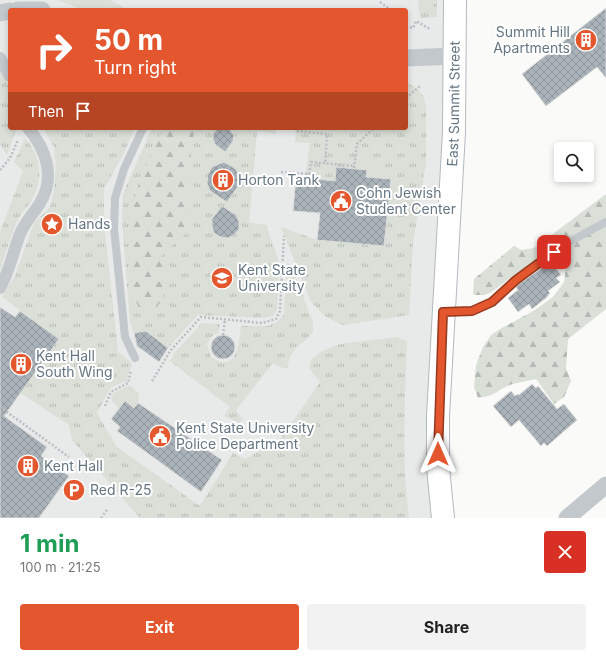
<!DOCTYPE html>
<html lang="en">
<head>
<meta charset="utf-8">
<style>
	body { margin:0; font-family:Inter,sans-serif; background:#f2f2f2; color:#222; height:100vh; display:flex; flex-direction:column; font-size:15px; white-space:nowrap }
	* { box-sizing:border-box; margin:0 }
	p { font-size:13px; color:#767676 }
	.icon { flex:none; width:22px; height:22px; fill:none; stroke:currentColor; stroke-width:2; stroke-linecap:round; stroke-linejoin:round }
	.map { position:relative; height:518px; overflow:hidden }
	.drawer { display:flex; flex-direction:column; background:#fff; flex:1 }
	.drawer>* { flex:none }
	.top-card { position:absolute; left:8px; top:8px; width:400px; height:122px; border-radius:4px; box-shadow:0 2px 6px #0003; background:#e4572e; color:#fff; overflow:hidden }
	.controls { position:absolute; left:554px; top:142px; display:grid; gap:8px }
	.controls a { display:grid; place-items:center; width:40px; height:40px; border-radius:4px; background:#fff; box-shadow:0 2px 6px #0003; font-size:20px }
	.pin { position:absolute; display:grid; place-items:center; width:34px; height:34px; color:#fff; margin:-17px; border-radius:8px; box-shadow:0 2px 6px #0006 }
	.me { position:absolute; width:44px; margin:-22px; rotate:0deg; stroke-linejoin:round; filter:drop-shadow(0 0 3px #0008) }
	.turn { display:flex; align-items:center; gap:14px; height:84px; padding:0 20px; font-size:18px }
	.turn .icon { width:52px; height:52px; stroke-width:2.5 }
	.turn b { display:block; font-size:28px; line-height:34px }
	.then { display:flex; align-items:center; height:38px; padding:0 20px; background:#0003; gap:8px; font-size:15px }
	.round { display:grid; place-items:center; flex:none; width:42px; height:42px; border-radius:4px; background:#f2f2f2 }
	.summary { display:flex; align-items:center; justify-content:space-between; height:68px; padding:0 20px }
	h1 { font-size:24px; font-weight:700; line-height:30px; color:#1e9e55 }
	.action { display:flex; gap:8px; margin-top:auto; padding:8px 20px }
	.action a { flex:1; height:46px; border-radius:4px; background:#e4572e; color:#fff; font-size:16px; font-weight:700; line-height:46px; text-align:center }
	.action a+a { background:#f2f2f2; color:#222 }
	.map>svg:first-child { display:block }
</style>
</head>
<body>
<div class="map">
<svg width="606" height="518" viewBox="0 0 606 518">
	<defs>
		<pattern id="grass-tufts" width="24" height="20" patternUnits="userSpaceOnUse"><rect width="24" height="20" fill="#dadfd7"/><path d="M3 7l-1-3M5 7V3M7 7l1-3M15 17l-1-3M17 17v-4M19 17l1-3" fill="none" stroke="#b4b9b4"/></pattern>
		<pattern id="forest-firs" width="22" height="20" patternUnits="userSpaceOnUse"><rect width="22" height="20" fill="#dadfd7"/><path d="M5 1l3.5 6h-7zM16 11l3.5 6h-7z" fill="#b4b9b4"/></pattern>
		<pattern id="building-cross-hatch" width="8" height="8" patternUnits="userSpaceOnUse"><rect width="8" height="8" fill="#aab3b9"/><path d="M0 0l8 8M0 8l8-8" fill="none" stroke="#8e969c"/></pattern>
	</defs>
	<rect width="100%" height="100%" fill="#fafaf8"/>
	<path fill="#e8e9e9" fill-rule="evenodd" d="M0,0H455L443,518H0ZM10,10H406V128H10Z"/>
	<path fill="url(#grass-tufts)" d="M418,0H437V17L420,18Z
		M0,70C10,83 8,87 8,103C8,111 10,119 10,128H17L7,155L0,145Z
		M406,82L419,90L424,98L426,109V162L413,243L409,315L343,325L326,317L311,302L281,227L317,240L384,246L391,179L366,177V170L337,167L335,181L305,178L310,143L295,142L296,128H406Z
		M43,128H135L124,153L104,189V224L118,351L132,364L126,381L111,387L97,413L116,446L200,506L233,453L245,459L280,440L320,382L309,368L311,360L320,352L340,344L396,337L407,341C405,400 401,459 409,518H140L72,440L69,425L22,394L21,392L59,339L2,297L15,276L31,231L35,222L50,207L54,191L56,165L54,147Z
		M152,128H276V134L257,131L249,222L266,225L279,262L277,310L273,316L262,318L198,315L168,348L146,331L134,333L130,322L122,220L123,194Z
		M25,138C42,157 44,181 30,203C27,208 22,212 19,217C11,234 6,252 0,270V232L23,171L14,162Z
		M287,262L292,267L313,323V332C303,345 288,349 288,368H283L273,363L236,410L243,419L239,423L224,416L230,407L170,361L175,352L202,323L220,324L219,332L212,336L207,344L211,357C237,374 239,344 241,326H268L277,322L284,315Z"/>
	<path fill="url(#forest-firs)" d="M163,128H195C187,162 190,198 187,232C179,241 169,247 161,256C165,277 170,294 154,310H140L133,295L130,243L134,204L139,182Z
		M606,194V309L568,339L566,368L571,381L564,397L554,404L536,379C528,381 520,382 513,384C499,388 497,396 478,398L474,387L476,365L483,347L491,335L500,329L535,310L553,297L564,282L566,266L552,248L490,293L484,295H473L474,279L514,246L521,250L534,248Z"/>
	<path fill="#dadfd7" d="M57,0H110L128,10H84Z
		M360,148L370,151V163L395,172L398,184L389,192L391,179L366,177L367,170L357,169Z
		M130,385L139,394L138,403L134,408L125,401L119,409L111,399L114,393Z"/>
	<path fill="url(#building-cross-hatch)" stroke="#dcdcda" d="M606,8V78L597,67L546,106L522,74Z
		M217,128H228L234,135L233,141L225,152L215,144L213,139V134Z
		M224,162L236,169L239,177L238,186L227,202L210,191L207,183L208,174L212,167Z
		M336,167L367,170L366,177L391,179L384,246L317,240L320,213L293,211L296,177L335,181Z
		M222,206L236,215L239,222V229L234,235L228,238L221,237L214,233L212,226V219Z
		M551,262L561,275L556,278L560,282L548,291L550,293L546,298L532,309L529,304L518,312L508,298L518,290L516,287L519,284Z
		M0,307L15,317L20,311L59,339L4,416L47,447L41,456L69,476L39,518H0Z
		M146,331L168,348L159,362L137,346L134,333Z
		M211 347a12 12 0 1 1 24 0a12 12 0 1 1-24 0Z
		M532,384L536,388L538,386L557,409L564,404L577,420L547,446L544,443L541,446L519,420L511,427L493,406L511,391L515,396L518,394L519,395Z
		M125,401L134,408L138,403L222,460L201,492L117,431L120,427L111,419Z"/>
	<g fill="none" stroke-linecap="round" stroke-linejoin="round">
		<g stroke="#b3babf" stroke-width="24">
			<g id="secondary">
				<path id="s1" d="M443,518L438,467V416L454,132L455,0"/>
			</g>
		</g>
		<path stroke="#bbbfc2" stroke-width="2.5" stroke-dasharray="2 2" stroke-linecap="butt" d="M380,2L391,10
			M406,27L413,28L416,21L430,29
			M406,98L420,86
			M297,128L296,131L327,134L325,164
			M354,168L357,144L374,128
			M0,170L10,158L18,140
			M281,172L309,174L311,162L355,166
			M223,335L225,320
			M152,381L171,350L201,317L262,323L276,319L280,311L284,236
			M105,406L111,392L128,383L131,370
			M0,407L69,457
			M101,518L107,510"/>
		<path stroke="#c3c8cc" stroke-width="8" d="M445,312L473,311L492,302L516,280L567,243L606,222
			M135,358L125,337L114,228L115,198L124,169L143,128"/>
		<path stroke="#c3c8cc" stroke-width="12" d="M0,58L10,76
			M0,288C10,270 13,252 20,234C25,222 34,213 40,203C56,177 46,149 28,128"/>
		<path stroke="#c3c8cc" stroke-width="17" d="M18,10H42
			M0,13L10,11
			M406,58L454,56
			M567,518L606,485"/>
		<use href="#secondary" stroke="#fff" stroke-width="22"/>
	</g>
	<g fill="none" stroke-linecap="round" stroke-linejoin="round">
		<g stroke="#94391e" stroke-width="10">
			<path id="route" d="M438,454L443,312L472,311L492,302L516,280L554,252"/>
		</g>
		<use href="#route" stroke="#e4572e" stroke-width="7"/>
	</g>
	<defs>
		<g id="building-disc" transform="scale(1.15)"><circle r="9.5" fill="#e4572e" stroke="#fff"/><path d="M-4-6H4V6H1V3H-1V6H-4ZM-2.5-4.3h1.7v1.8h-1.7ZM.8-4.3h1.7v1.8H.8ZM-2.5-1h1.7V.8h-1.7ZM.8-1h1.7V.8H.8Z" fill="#fff"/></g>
		<g id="civic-disc" transform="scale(1.15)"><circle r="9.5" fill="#e4572e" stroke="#fff"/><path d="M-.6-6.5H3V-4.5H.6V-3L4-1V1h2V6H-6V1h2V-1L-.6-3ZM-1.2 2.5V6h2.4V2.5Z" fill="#fff"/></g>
		<g id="sight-disc" transform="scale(1.15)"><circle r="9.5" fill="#e4572e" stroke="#fff"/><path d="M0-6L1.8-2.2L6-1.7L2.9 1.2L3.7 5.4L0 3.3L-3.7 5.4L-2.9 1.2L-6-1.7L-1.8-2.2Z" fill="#fff"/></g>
		<g id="university-disc" transform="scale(1.15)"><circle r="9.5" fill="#e4572e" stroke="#fff"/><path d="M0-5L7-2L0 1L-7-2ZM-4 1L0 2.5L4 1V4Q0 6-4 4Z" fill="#fff"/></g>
		<g id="parking-disc" transform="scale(1.15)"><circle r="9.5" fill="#e4572e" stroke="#fff"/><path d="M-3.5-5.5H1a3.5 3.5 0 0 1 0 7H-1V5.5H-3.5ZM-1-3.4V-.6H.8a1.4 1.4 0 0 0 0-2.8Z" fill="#fff"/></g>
	</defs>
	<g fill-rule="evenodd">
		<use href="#building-disc" x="586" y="40"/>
		<use href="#building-disc" x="223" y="180"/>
		<use href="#civic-disc" x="341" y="201"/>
		<use href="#sight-disc" x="52" y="224"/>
		<use href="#university-disc" x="222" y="278"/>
		<use href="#building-disc" x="21" y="364"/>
		<use href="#civic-disc" x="160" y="436"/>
		<use href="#building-disc" x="28" y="466"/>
		<use href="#parking-disc" x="74" y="490"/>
	</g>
	<g text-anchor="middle" stroke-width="4" stroke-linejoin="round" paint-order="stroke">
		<g font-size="14" fill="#657683" stroke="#fff" text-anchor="start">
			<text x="570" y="37" text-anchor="end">Summit Hill<tspan x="570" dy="16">Apartments</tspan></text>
			<text x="238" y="185">Horton Tank</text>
			<text x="356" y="198">Cohn Jewish<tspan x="356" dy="16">Student Center</tspan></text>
			<text x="68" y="229">Hands</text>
			<text x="238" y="275">Kent State<tspan x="238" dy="16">University</tspan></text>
			<text x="36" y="361">Kent Hall<tspan x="36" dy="16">South Wing</tspan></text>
			<text x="176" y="433">Kent State University<tspan x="176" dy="16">Police Department</tspan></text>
			<text x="44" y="471">Kent Hall</text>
			<text x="90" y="495">Red R-25</text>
		</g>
		<g font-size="14" fill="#657683" stroke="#fff">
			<text dy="5" stroke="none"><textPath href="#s1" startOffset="415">East Summit Street</textPath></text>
		</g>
	</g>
</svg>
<div class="controls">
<a><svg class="icon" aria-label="search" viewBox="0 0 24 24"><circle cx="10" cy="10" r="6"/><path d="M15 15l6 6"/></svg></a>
</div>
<div class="pin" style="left:554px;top:252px;background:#d93025"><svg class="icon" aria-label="arrive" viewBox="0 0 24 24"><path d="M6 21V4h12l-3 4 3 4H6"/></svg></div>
<svg class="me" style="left:438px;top:454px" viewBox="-20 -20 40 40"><path d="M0-17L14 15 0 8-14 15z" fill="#e4572e" stroke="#fff" stroke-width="4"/></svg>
<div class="top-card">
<div class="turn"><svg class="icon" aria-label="right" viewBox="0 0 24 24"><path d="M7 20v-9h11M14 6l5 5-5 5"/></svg><div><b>50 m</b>Turn right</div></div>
<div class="then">Then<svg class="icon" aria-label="arrive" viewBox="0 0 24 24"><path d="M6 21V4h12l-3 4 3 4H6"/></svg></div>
</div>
</div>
<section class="drawer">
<div class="summary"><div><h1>1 min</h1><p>100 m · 21:25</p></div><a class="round" style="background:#d93025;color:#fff"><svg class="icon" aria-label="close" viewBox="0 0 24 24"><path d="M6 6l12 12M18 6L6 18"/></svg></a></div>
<div class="action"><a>Exit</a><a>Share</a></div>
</section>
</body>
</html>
